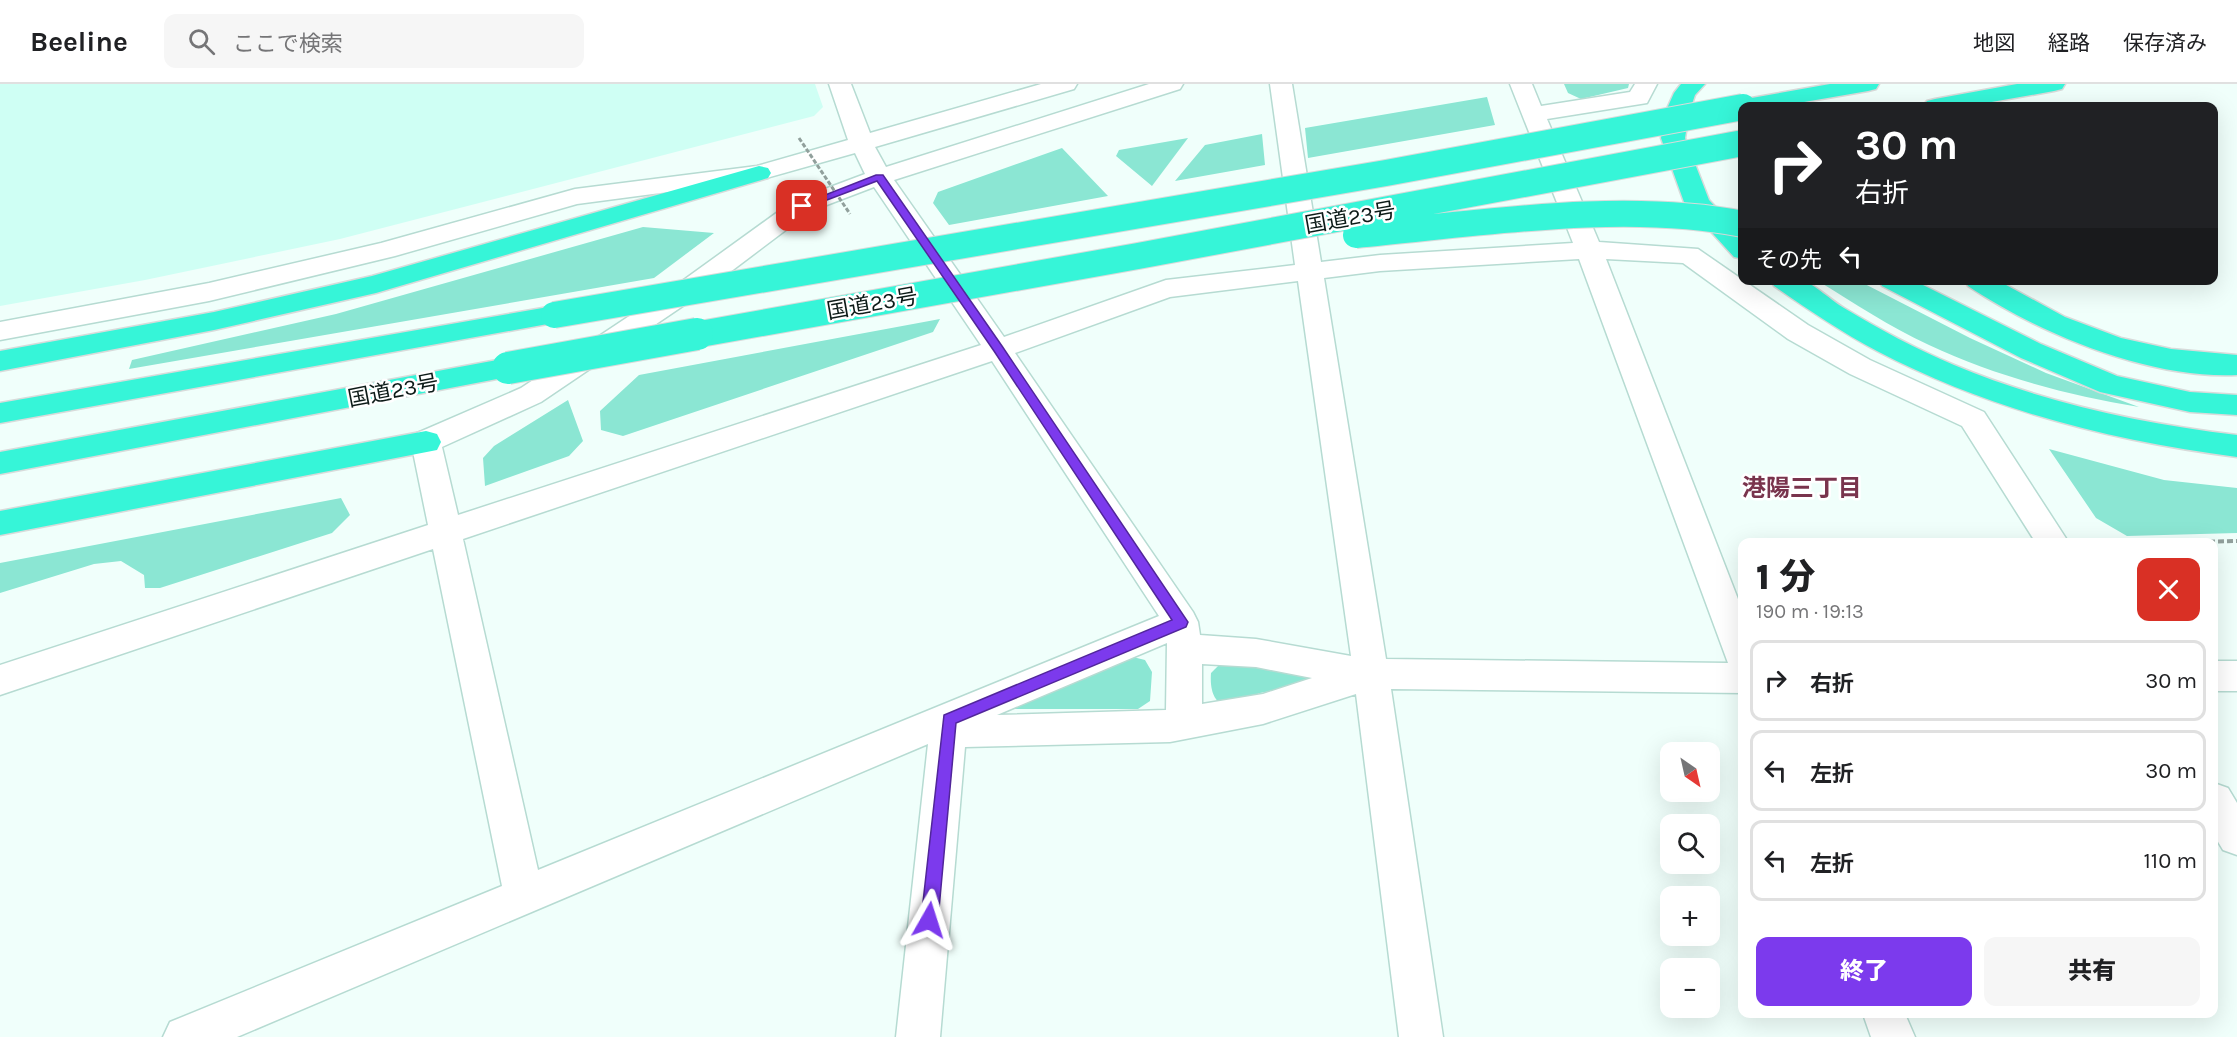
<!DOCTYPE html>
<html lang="ja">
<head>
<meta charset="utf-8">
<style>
	body { margin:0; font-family:Karla,"Noto Sans JP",sans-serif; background:#f6f6f6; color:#202124; height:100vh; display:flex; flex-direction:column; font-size:22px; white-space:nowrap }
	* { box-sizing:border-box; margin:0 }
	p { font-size:20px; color:#757577 }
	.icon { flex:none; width:33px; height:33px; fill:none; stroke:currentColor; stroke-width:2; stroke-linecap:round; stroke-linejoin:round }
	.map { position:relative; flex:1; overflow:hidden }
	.drawer { position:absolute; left:1738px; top:454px; width:480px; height:480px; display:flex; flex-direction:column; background:#fff; border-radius:12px; box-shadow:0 6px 24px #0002 }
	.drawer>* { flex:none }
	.banner { position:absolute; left:1738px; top:18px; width:480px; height:183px; border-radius:12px; box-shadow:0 6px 24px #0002; background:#202124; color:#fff; overflow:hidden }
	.needle { width:39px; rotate:146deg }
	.controls { position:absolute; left:1660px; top:658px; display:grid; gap:12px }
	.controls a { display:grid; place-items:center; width:60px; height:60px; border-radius:12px; background:#fff; box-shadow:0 6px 24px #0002; font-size:30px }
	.pin { position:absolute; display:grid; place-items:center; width:51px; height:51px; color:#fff; margin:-26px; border-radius:12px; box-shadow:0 3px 9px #0006 }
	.me { position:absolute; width:66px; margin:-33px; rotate:6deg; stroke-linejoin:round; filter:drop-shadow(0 0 4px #0008) }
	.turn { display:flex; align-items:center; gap:21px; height:126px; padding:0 18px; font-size:27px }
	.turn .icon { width:78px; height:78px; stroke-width:2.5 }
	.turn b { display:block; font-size:42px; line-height:51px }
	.then { display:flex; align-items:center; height:57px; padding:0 18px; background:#0003; gap:12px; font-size:22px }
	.round { display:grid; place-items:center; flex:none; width:63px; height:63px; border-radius:12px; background:#f6f6f6 }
	.head { display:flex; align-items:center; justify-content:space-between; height:102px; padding:0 18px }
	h1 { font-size:36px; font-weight:800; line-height:45px }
	.action { display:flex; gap:12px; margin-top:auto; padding:12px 18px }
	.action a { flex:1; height:69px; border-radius:12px; background:#7c3aed; color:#fff; font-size:24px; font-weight:800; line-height:69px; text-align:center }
	.action a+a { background:#f6f6f6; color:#202124 }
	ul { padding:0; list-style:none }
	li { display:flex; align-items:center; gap:18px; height:81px; margin:0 12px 9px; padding:0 6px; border:3px solid #e0e0e0; border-radius:12px }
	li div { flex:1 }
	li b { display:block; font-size:22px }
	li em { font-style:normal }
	header { display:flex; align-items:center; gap:36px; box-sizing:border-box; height:84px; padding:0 30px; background:#fff; border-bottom:2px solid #e0e0e0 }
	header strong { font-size:28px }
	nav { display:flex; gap:33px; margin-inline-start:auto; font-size:21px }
	.search { width:420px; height:54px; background:#f6f6f6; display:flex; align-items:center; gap:15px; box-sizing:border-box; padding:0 21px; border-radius:12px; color:#757577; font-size:22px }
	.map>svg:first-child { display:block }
</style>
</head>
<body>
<header>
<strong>Beeline</strong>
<div class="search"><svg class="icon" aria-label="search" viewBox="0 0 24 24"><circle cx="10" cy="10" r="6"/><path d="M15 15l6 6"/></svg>ここで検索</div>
<nav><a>地図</a><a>経路</a><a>保存済み</a></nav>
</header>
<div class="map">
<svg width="2237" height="953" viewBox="0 0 2237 953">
	<rect width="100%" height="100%" fill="#f0fffb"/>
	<path fill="#cffff4" d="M0,0H815L823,23L814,32L340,155L145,196L0,222Z"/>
	<path fill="#8be6d3" d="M1564,0H1629L1628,4L1581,15L1568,9Z
		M1487,13L1495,41L1308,74L1305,44Z
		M1262,50L1265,81L1175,97L1205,61Z
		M1188,54L1152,102L1116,72L1119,66Z
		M1062,64L1108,112L949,141L933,119L938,108Z
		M643,143L714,149L654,194L129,285L132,276L336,230Z
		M1818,197H1859L1970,254L2046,289L2139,323C2067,311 1995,292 1929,261C1890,243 1854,219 1818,197Z
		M940,235L933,248L623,352L601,346L600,327L639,291Z
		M568,316L583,357L569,372L485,402L483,374L494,362Z
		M2049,365L2164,396L2237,404V449L2127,452L2096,434Z
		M341,414L350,431L332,449L160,504H145L144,491L121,477L94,480L0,509V479Z
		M1133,573L1145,576L1152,588L1150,617L1138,625H1004Z
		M1222,578L1332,595L1260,609L1226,622C1212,618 1210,602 1211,589Z"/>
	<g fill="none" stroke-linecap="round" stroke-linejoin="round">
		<g stroke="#b6dbd2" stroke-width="3">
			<path id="minor" d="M829,0H851L870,49L1041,0H1077L1074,5L875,63L886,83L1149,0H1183L1180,5L894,96L1004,253L1166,196L1295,181L1270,0H1292L1321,178L1380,171L1573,159L1510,0H1532L1541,22L1630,8L1635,0H1657L1647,19L1547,35L1599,158L1698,165L1808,241L1870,276L1984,328L2069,459H2036L1962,342L1850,290L1788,255L1683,179L1606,175L1743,528V609L1391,605L1443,953H1399L1356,610L1263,640L1170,658L965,663L940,953H896L928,660L237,953H163L170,938L502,802L433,465L0,611V581L428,441L411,358L415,350L521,304L685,195L793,117L865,90L855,69L759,96L577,120L395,172L209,217L0,256V238L209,199L381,159L575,105L757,82L848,56ZM874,103L981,261L458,431L442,363L541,318L705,207L811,127ZM1579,175L1728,579L1386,575L1324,194L1380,187ZM1298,197L1351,572L1256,555L1200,551L1198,538L1193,528L1015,269L1170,213ZM992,277L1159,532L538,786L463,455ZM1167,559L1166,626L997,631ZM1202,580L1256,583L1312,594L1263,610L1202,620Z
				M2214,577H2237V607H2214Z
				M2214,699L2228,704L2237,719V771L2223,766L2214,751Z
				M1863,930H1905L1915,953H1871Z"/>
		</g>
		<g stroke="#d8dbda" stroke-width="3">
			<path id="highway" d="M1681,0H1705L1695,11L1689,29L1685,54L1709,116L1743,152V175L1734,173L1684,118L1661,54L1665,29L1674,9Z
				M1830,0H1879L1876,5L1868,7L1781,22H1743V28L1738,27L1734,22L1738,17L1746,15Z
				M2017,0H2065L2062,5L2054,7L1969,22H1923L1927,17L1935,15Z
				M759,82L768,84L771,89L768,94L376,209L214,246L0,287V267L214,228L372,192Z
				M1770,196C1779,196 1793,194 1802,196C1814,200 1832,217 1844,224C1879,245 1916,265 1954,281C2045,319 2139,339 2237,351V373C2112,357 1990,326 1877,267C1841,248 1807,225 1774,202Z
				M1878,196H1913L2041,260L2117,292L2190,308L2237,311V331L2190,328L2100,308L2021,274L1882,202Z
				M1964,196H1997L2065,233L2121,254L2171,265L2237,271V291C2149,295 2040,250 1968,202Z
				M554,222L564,225L568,231L564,237L0,339V319Z
				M508,274L518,277L522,284L518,291L0,390V368Z
				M426,347L437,350L441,358L437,366L0,451V427Z"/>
		</g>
		<path stroke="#91a09c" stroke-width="4" stroke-dasharray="6 3" stroke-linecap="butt" d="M2155,459L2237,457"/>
		<use href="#minor" fill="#fff" fill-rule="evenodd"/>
		<use href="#highway" fill="#36f5d8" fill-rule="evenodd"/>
		<g stroke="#d8dbda" stroke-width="28" stroke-linecap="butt">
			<path id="highway-bridge-far1" d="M1356,151C1477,140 1623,116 1743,140
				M554,231L1386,89L1743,23
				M689,252L1138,172L1743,59"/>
		</g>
		<g stroke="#d8dbda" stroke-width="34" stroke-linecap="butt">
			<path id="highway-bridge" d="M508,284L697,250"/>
		</g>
		<path stroke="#91a09c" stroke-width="3" stroke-dasharray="4.5 2" stroke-linecap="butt" d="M799,54L850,130"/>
		<use href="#highway-bridge-far1" stroke="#36f5d8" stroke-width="26"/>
		<use href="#highway-bridge" stroke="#36f5d8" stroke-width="32"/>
	</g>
	<path fill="#7c3aed" stroke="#51269a" stroke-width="1.5" d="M876,91H883L1002,262L1188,538L1186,543L956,639L938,836L935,841L929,844L923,841L921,836L944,631L1172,536L994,267L877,97L806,124L797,122Z"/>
	<g text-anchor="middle" stroke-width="5" stroke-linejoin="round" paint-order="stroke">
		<g font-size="22" fill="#0d1b18" stroke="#fff">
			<text transform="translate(1350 133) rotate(-10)" y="8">国道23号</text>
			<text transform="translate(872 219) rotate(-10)" y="8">国道23号</text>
			<text transform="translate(393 306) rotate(-11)" y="8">国道23号</text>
		</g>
		<g font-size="24" font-weight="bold" fill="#79344d" stroke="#fff">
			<text x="1802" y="412">港陽三丁目</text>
		</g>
	</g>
</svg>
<div class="controls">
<a><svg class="needle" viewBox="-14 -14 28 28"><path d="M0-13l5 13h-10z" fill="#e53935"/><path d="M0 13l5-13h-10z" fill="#757577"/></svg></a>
<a><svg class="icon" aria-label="search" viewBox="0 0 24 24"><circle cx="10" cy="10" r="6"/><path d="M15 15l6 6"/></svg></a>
<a>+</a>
<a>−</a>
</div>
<div class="pin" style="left:802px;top:122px;background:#d93025"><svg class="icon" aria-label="arrive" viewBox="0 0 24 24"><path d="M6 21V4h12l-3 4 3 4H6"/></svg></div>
<svg class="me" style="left:929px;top:836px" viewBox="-20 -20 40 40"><path d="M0-17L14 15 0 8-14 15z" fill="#7c3aed" stroke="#fff" stroke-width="4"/></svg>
<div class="banner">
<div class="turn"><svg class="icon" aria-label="right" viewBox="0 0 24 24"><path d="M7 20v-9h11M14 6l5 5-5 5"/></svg><div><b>30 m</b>右折</div></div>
<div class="then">その先<svg class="icon" aria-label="left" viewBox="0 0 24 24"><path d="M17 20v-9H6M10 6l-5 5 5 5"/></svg></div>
</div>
<section class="drawer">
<div class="head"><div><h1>1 分</h1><p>190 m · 19:13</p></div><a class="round" style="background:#d93025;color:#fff"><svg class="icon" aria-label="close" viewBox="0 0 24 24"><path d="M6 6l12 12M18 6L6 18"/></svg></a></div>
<ul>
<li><svg class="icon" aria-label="right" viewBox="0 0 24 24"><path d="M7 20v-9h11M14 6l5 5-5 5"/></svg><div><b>右折</b></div><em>30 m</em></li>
<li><svg class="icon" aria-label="left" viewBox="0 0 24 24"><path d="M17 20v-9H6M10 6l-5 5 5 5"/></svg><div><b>左折</b></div><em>30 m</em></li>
<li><svg class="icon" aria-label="left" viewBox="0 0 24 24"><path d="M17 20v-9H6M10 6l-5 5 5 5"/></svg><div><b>左折</b></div><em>110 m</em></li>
</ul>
<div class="action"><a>終了</a><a>共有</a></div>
</section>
</div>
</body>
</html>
